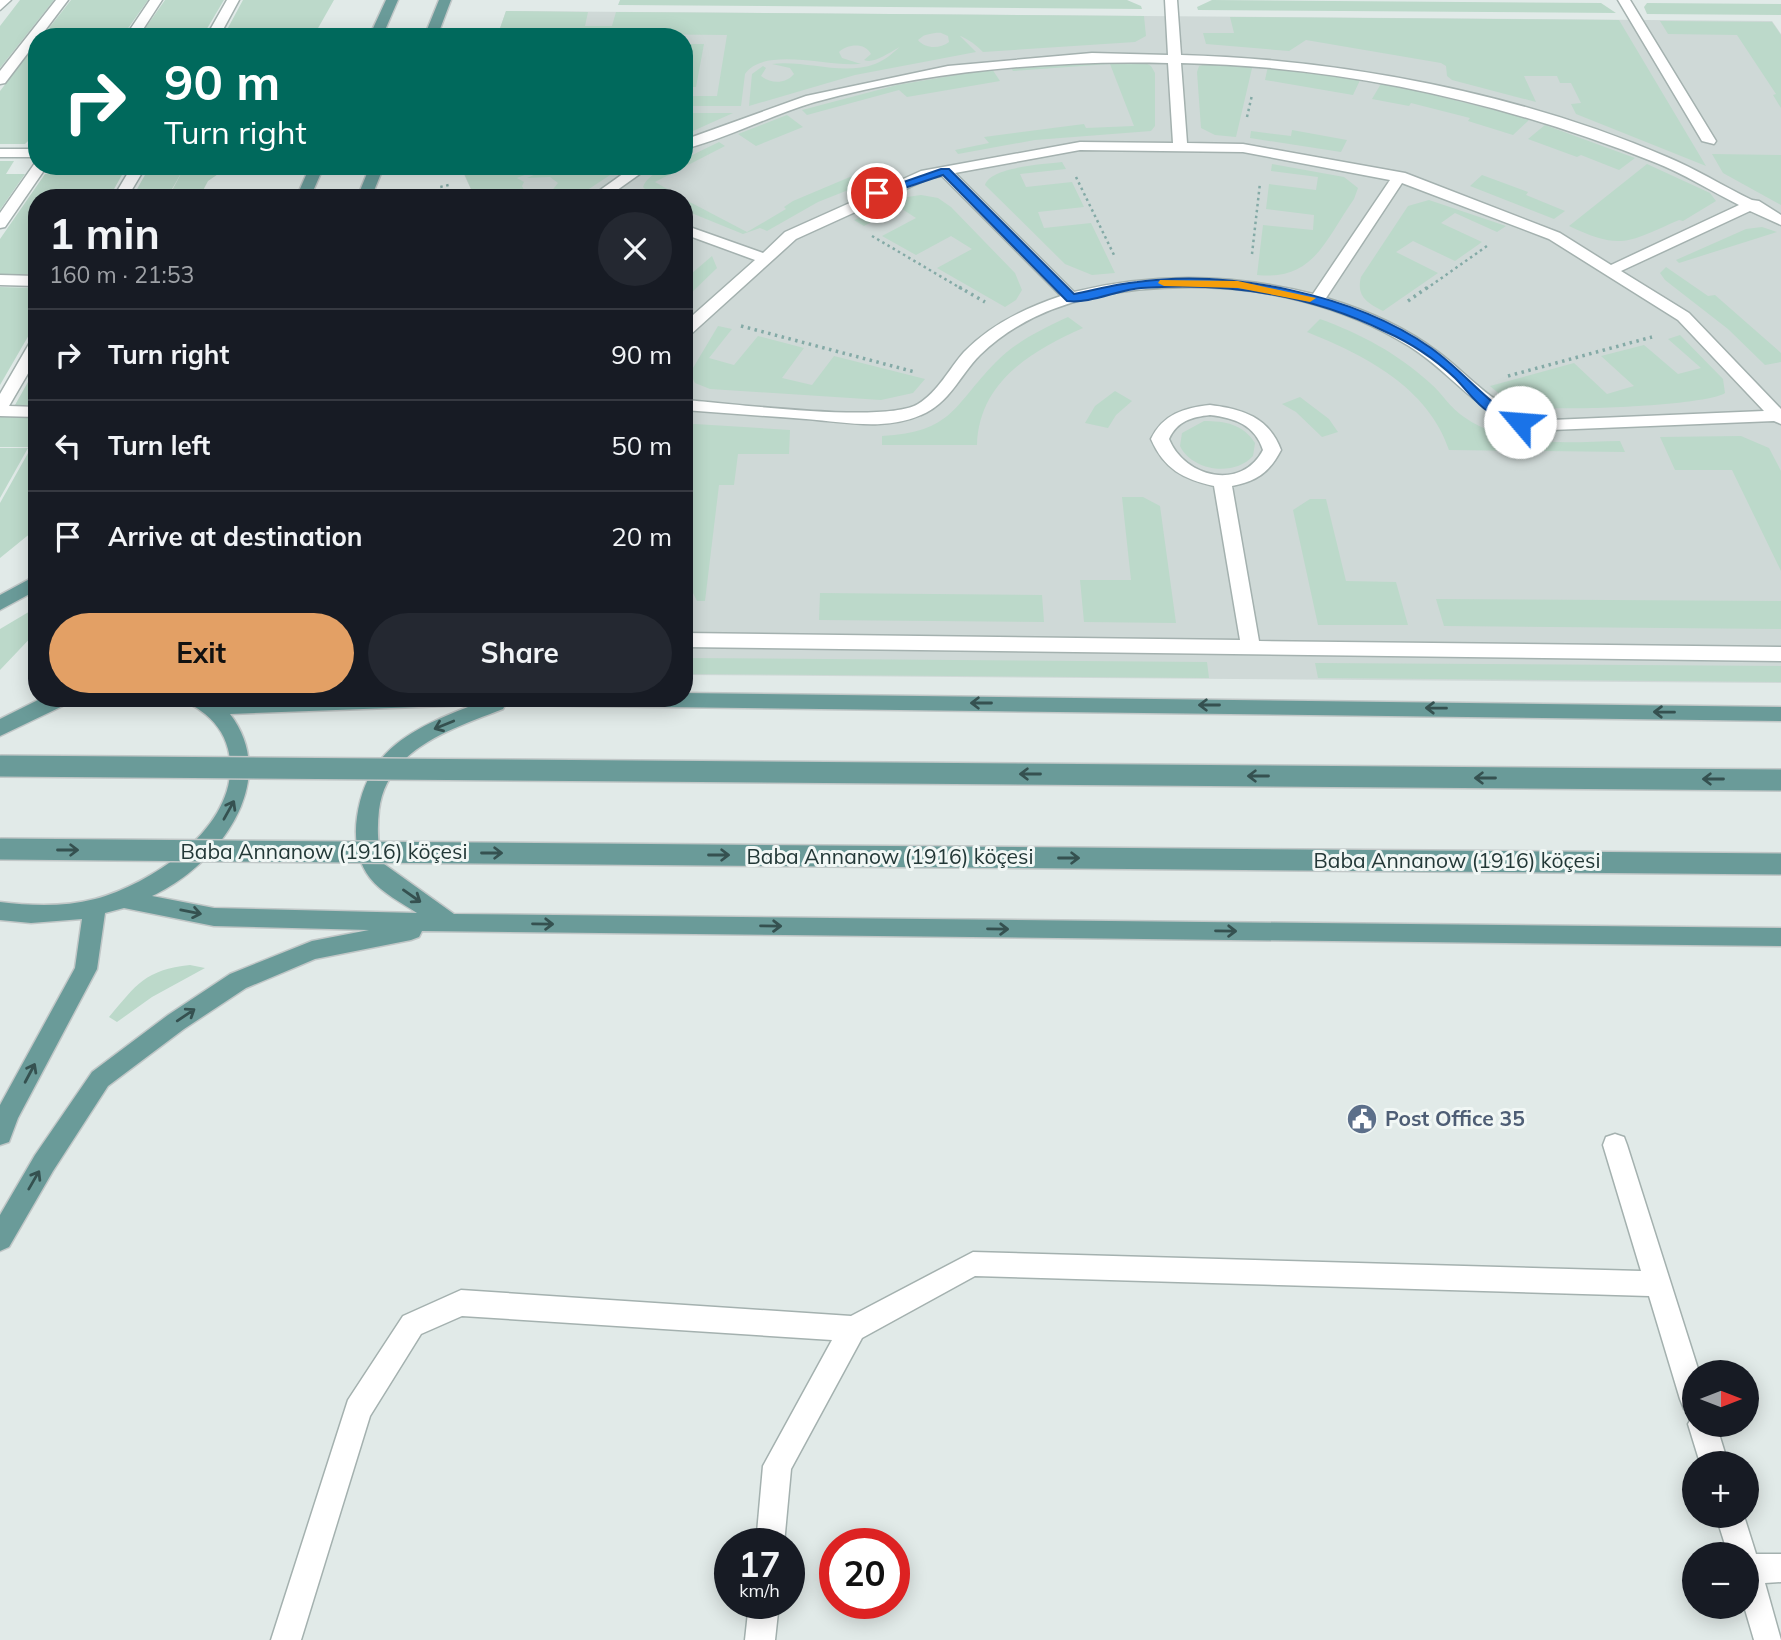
<!DOCTYPE html>
<html lang="en">
<head>
<meta charset="utf-8">
<style>
	body { margin:0; font-family:Mulish,sans-serif; background:#242831; color:#f1f3f6; height:100vh; display:flex; flex-direction:column; font-size:26px; white-space:nowrap }
	* { box-sizing:border-box; margin:0 }
	p { font-size:23px; color:#9ea1a6 }
	.icon { flex:none; width:38px; height:38px; fill:none; stroke:currentColor; stroke-width:2; stroke-linecap:round; stroke-linejoin:round }
	.map { position:relative; flex:1; overflow:hidden }
	.panel { position:absolute; left:28px; top:189px; width:665px; height:518px; display:flex; flex-direction:column; background:#171b24; border-radius:28px; box-shadow:0 4px 18px #0003 }
	.panel>* { flex:none }
	.top-card { position:absolute; left:28px; top:28px; width:665px; height:147px; border-radius:28px; box-shadow:0 4px 18px #0003; background:#00695c; color:#fff; overflow:hidden }
	.needle { width:46px; rotate:90deg }
	.tools { position:absolute; left:1682px; top:1360px; display:grid; gap:14px }
	.tools a { display:grid; place-items:center; width:77px; height:77px; border-radius:50%; background:#171b24; box-shadow:0 4px 18px #0003; font-size:35px }
	.speed { position:absolute; left:714px; top:1528px; display:flex; gap:14px; font-size:35px; font-weight:700; text-align:center }
	.speed>* { display:grid; place-content:center; width:91px; height:91px; border-radius:50%; background:#171b24; box-shadow:0 4px 18px #0003; line-height:1 }
	.speed small { font-size:18px; font-weight:400 }
	.speed .limit { border:10px solid #d22; background:#fff; color:#111 }
	.pin { position:absolute; display:grid; place-items:center; width:60px; height:60px; color:#fff; margin:-30px; border:4px solid #fff; border-radius:50%; box-shadow:0 2px 7px #0007 }
	.me { position:absolute; width:77px; margin:-38px; rotate:297deg; stroke-linejoin:round; filter:drop-shadow(0 0 5px #0008) }
	.turn { display:flex; align-items:center; gap:24px; height:147px; padding:0 21px; font-size:32px }
	.turn .icon { width:91px; height:91px; stroke-width:2.5 }
	.turn b { display:block; font-size:49px; line-height:60px }
	.round { display:grid; place-items:center; flex:none; width:74px; height:74px; border-radius:37px; background:#242831 }
	.head { display:flex; align-items:center; justify-content:space-between; height:119px; padding:0 21px }
	h1 { font-size:42px; font-weight:700; line-height:52px }
	.button { display:flex; gap:14px; margin-top:auto; padding:14px 21px }
	.button a { flex:1; height:80px; border-radius:42px; background:#e3a065; color:#111; font-size:28px; font-weight:700; line-height:80px; text-align:center }
	.button a+a { background:#242831; color:#f1f3f6 }
	ul { padding:0; list-style:none }
	li { display:flex; align-items:center; gap:21px; height:91px; padding:0 21px; border-top:2px solid #363941 }
	li div { flex:1 }
	li b { display:block; font-size:26px }
	li em { font-style:normal }
	.map>svg:first-child { display:block }
</style>
</head>
<body>
<div class="map">
<svg width="1781" height="1640" viewBox="0 0 1781 1640">
	<rect width="100%" height="100%" fill="#e1eae8"/>
	<path fill="#cfd9d7" d="M506,11L1772,21L1781,34V683L684,675V198H475L460,166H684V37H497Z"/>
	<path fill="#bcd9ca" d="M20,0H54L0,68V26Z
		M71,0H148L122,37H42Z
		M165,0H224L202,37H139Z
		M243,0H334L313,37H223Z
		M620,0H1127L1141,6L1142,9L618,5Z
		M1212,0L1601,3L1616,13L1198,10L1197,7Z
		M1647,3L1781,4V15L1647,14L1644,7Z
		M506,11L588,12L585,26H612L616,12L1144,16L1146,36L1135,42L983,52C932,0 886,70 864,60L871,54C865,42 847,44 839,52L842,58L861,64H858C829,67 764,46 745,74L741,106H684V96H717L727,35L521,33L519,37H497Z
		M1230,17L1619,20L1706,166L1576,114L1571,104L1581,103L1571,83H1560L1557,76H1524L1536,102L1452,80L1447,76L1446,66L1441,63L1306,40L1289,51L1206,44L1203,33H1234Z
		M1660,21L1772,22L1781,35V108L1773,95L1776,94L1737,35L1668,34Z
		M932,29L957,33L976,52L855,75L749,106L752,74L763,66L766,68L761,76C771,84 786,84 794,74L790,68L772,64C806,60 842,76 875,64C894,57 904,38 924,31L927,33L918,40C925,49 940,49 949,42L948,36Z
		M684,44H704L696,87H684Z
		M30,52H37V132L25,144H0V91Z
		M1142,61L1151,66L1155,73V126L1151,131L1035,140L958,154L955,150L989,143L984,137L1084,124L1086,128L1134,126L1110,64L1013,71L1010,67Z
		M1210,63L1253,64L1236,137L1215,135L1201,128L1197,72L1199,66Z
		M1268,66L1361,78L1353,95L1265,80Z
		M992,69L1000,81L907,97L899,90L807,115L802,110L897,85Z
		M1382,82L1530,119L1513,135L1468,121L1470,118L1411,103L1409,106L1372,99Z
		M684,113H733L684,135Z
		M787,115L803,127L756,146L738,134Z
		M1545,125L1635,158L1619,170L1581,155L1577,157L1528,139Z
		M1292,130L1347,140L1341,152L1250,138L1251,131L1291,136Z
		M719,142L725,146L655,182L683,198H653L643,194L647,191L643,187C649,172 669,166 684,166V159Z
		M1712,154L1781,155V205L1723,173Z
		M0,161H14L6,174H25L0,210Z
		M1062,162L1066,169L1020,174L1026,187L1072,182L1084,207L1038,212L1044,228L1091,223L1115,273L1092,275L1065,264L985,185C990,167 1045,164 1062,162Z
		M1272,164L1344,177L1358,188L1354,199C1325,240 1314,281 1257,275L1263,225L1313,230L1314,215L1266,209L1269,184L1316,190L1318,177L1271,171Z
		M1647,164L1710,193L1716,201L1683,221L1679,220C1628,242 1622,251 1569,226Z
		M96,166H127L109,198H37V274H0V239L45,174H91Z
		M150,166H230L208,181L199,198H168L184,168L167,198H132Z
		M461,166H547L517,178L524,182L522,186L525,192L536,196L550,193L558,183L550,177L527,178C556,163 593,166 624,166L575,198H475Z
		M876,166L886,175L818,202L767,231L760,228L743,234L684,210V199L747,232L786,209L784,207L793,201Z
		M1482,175L1528,192L1526,195L1565,211L1554,219L1470,186Z
		M921,195L938,198L951,207L1015,273L1022,290L1016,300L1005,307L937,268L972,249L951,236L916,255L882,236L916,218L899,207L864,226L854,220L907,197Z
		M1429,200L1506,226L1497,232L1455,213L1441,223L1482,242L1455,261L1413,241L1396,252L1438,273L1383,311C1367,303 1356,296 1361,277L1408,206Z
		M1762,227L1777,232L1679,263L1676,260L1746,229Z
		M712,256L717,268L684,300V280Z
		M1666,267L1708,296L1715,295L1781,353V362L1765,365L1728,329L1665,280L1660,273Z
		M0,287L37,288V321L0,385Z
		M1068,317L1083,328C1031,351 979,382 977,445H882V436C953,432 953,406 995,363C1015,342 1042,329 1068,317Z
		M1320,319C1361,334 1397,353 1430,383C1442,393 1450,408 1464,417C1510,449 1568,442 1620,441L1625,452L1449,450C1428,387 1364,355 1307,332Z
		M718,326L732,329L709,358L734,365L758,336L804,348L782,378L812,385L834,356L925,379L913,393L881,400L710,389L695,383L690,373Z
		M1680,335L1723,379L1725,393C1706,406 1553,412 1527,406C1512,403 1501,396 1490,386L1574,363L1607,394L1634,386L1601,356L1644,345L1678,374L1701,368L1668,339Z
		M37,366V405H15Z
		M1115,391L1132,401L1116,415L1108,428L1085,423L1095,406Z
		M1300,397L1329,419L1338,432L1322,437L1296,412L1282,404Z
		M0,417H37V433L29,447H0Z
		M1204,421C1225,421 1243,424 1255,443L1253,456C1234,477 1192,471 1180,446L1182,433Z
		M695,424L790,430L789,454H738L734,485H719L705,601H697L684,575V425Z
		M1741,436L1769,448L1781,471V571L1732,470H1675L1660,437Z
		M37,437V528L0,558V503Z
		M0,448H28L0,498Z
		M1122,497H1143L1160,506L1176,623L1084,622L1080,580H1131Z
		M1310,499H1326L1346,581L1396,582L1408,625H1318L1293,510Z
		M820,593L1042,595L1044,622L819,620Z
		M1436,599L1781,601V629L1444,626Z
		M37,607V631L0,670V629Z
		M684,658L1207,662L1209,678L684,674Z
		M1315,663L1781,666V682L1318,678Z
		M190,965L205,968L152,997L117,1022L109,1017C137,984 145,970 190,965Z"/>
	<g fill="none" stroke-linecap="round" stroke-linejoin="round">
		<g stroke="#a4b1af" stroke-width="3">
			<path id="minor" d="M0,0H11L0,10Z
				M56,0H68L40,37H37V41L5,83L0,84V71Z
				M150,0H162L138,37H125Z
				M227,0H239L219,37H206Z
				M1165,0H1177L1181,55C1340,59 1520,93 1667,157C1696,169 1723,186 1752,200L1759,201L1781,215V225L1750,211L1621,271L1689,313L1781,409V424L1774,421L1551,430C1478,423 1464,381 1409,346C1344,306 1267,287 1191,287C1117,287 1035,301 980,355C960,375 949,404 921,415C885,431 844,422 806,419C765,416 725,413 684,410V400C731,403 884,424 918,404C938,392 949,369 964,352C990,325 1025,308 1061,296L942,176L930,178L796,239L690,335L684,337V323L755,260L684,234V225L763,253L785,232L921,171L1080,142L1173,143L1168,63C1050,60 929,71 815,102C770,115 729,138 684,149V140L806,96L948,66L1092,53L1168,55ZM1181,63C1344,66 1503,102 1654,162C1683,173 1711,191 1739,205L1611,265L1560,233L1405,173L1243,144L1187,143ZM1080,150L1243,152L1390,180L1313,294C1234,274 1154,272 1074,292L955,173ZM1402,183L1549,239L1678,320L1764,411L1551,420C1497,414 1478,382 1438,352C1405,327 1366,310 1326,298Z
				M1618,0H1630L1716,141L1714,144L1702,141Z
				M0,149H37V157H0Z
				M35,163L37,166H47L5,227L0,228V213Z
				M132,166H146L127,198H113Z
				M634,166H651L606,198H589Z
				M0,275L37,276V286L0,285Z
				M37,339V358L9,406L37,407V417L0,416V394L29,344Z
				M1210,405C1242,409 1269,417 1281,450C1269,473 1257,481 1232,486L1259,641L1781,647V661L684,647V633L1240,640L1214,486C1183,479 1164,469 1151,439C1163,414 1184,408 1210,405ZM1210,415C1235,418 1255,425 1263,450C1242,491 1185,478 1169,439C1177,421 1192,417 1210,415Z
				M1615,1134L1624,1137L1627,1145L1699,1372H1694V1413L1684,1409L1680,1399L1649,1296L975,1276L862,1338L791,1469L784,1544H756L763,1466L832,1340L462,1316L421,1334L370,1416L301,1640H271L348,1400L403,1316L461,1290L851,1316L973,1252L1641,1271L1603,1145L1606,1137Z
				M1694,1414V1424H1716L1728,1463H1700L1688,1424Z
				M1716,1516H1744L1756,1554H1781V1582L1765,1583L1781,1640H1754L1744,1606H1746V1554H1728Z
				M749,1603H779L775,1640H745Z"/>
		</g>
		<g stroke="#c1c7c7" stroke-width="3">
			<path id="major" d="M386,0H398L382,37H369Z
				M439,0H451L437,37H424Z
				M310,166H324L310,198H296Z
				M370,166H384L371,198H357Z
				M37,575V590L0,610V595Z
				M684,693L1781,707V721L505,705L503,709C452,729 387,748 379,810C377,829 377,846 384,864L454,914L1781,928V946L422,931L419,937L411,940L315,959L246,988L184,1029L108,1086L53,1171L9,1247L0,1251V1215L35,1155L92,1072L168,1015L230,974L312,941L369,930L214,926L124,908L105,913L97,969L18,1118L9,1142L0,1145V1105L75,968L82,919L31,923L0,920V902C32,906 64,907 95,899C155,883 246,821 228,749C224,733 214,720 201,711C195,706 188,705 184,698H684ZM473,705C414,728 367,748 357,817C354,837 357,862 370,878C382,893 402,903 417,913L214,908L152,896C217,866 282,782 230,714Z
				M42,698H72L69,703L0,736V719Z"/>
		</g>
		<path stroke="#84aaa6" stroke-width="2.5" stroke-dasharray="2.5 3.5" stroke-linecap="butt" d="M1247,117L1252,95
			M1076,177L1115,257
			M231,198L235,190
			M436,198L440,187L449,185
			M872,236L962,289
			M1252,254L1260,183
			M1426,289L1487,246"/>
		<path stroke="#84aaa6" stroke-width="3.5" stroke-dasharray="2.5 4.5" stroke-linecap="butt" d="M959,287L985,302
			M1408,301L1428,287
			M741,326L915,372
			M1508,376L1652,337"/>
		<use href="#minor" fill="#fff" fill-rule="evenodd"/>
		<use href="#major" fill="#6a9b99" fill-rule="evenodd"/>
		<g stroke="#c1c7c7" stroke-width="24" stroke-linecap="butt">
			<path id="major-bridge" d="M0,766L1781,780
				M0,849L1781,864"/>
		</g>
		<use href="#major-bridge" stroke="#6a9b99" stroke-width="21"/>
	</g>
	<defs><path id="oneway-shaft" d="M-6 0H5M1.5-3L5.5 0L1.5 3" fill="none" stroke-width="1.6" stroke-linecap="round" stroke-linejoin="round" transform="scale(1.75)"/></defs>
	<g stroke="#355150">
		<use href="#oneway-shaft" transform="translate(981 703) rotate(-180)"/>
		<use href="#oneway-shaft" transform="translate(1209 705) rotate(-180)"/>
		<use href="#oneway-shaft" transform="translate(1436 708) rotate(-179)"/>
		<use href="#oneway-shaft" transform="translate(1664 712) rotate(-179)"/>
		<use href="#oneway-shaft" transform="translate(444 725) rotate(158)"/>
		<use href="#oneway-shaft" transform="translate(1030 774) rotate(-180)"/>
		<use href="#oneway-shaft" transform="translate(1258 776) rotate(-180)"/>
		<use href="#oneway-shaft" transform="translate(1485 778) rotate(-180)"/>
		<use href="#oneway-shaft" transform="translate(1713 779) rotate(-180)"/>
		<use href="#oneway-shaft" transform="translate(229 810) rotate(-61)"/>
		<use href="#oneway-shaft" transform="translate(68 850)"/>
		<use href="#oneway-shaft" transform="translate(492 853)"/>
		<use href="#oneway-shaft" transform="translate(719 855)"/>
		<use href="#oneway-shaft" transform="translate(1069 858)"/>
		<use href="#oneway-shaft" transform="translate(412 896) rotate(35)"/>
		<use href="#oneway-shaft" transform="translate(191 912) rotate(11)"/>
		<use href="#oneway-shaft" transform="translate(543 924) rotate(1)"/>
		<use href="#oneway-shaft" transform="translate(771 926) rotate(1)"/>
		<use href="#oneway-shaft" transform="translate(998 929) rotate(1)"/>
		<use href="#oneway-shaft" transform="translate(1226 931) rotate(1)"/>
		<use href="#oneway-shaft" transform="translate(186 1015) rotate(-34)"/>
		<use href="#oneway-shaft" transform="translate(30 1073) rotate(-62)"/>
		<use href="#oneway-shaft" transform="translate(34 1180) rotate(-60)"/>
	</g>
	<path fill="#1a73e8" stroke="#114b97" stroke-width="2" d="M941,169H949L1074,294C1095,290 1116,284 1137,282C1229,269 1354,294 1431,348C1455,365 1473,386 1495,404C1504,412 1518,414 1527,422C1518,430 1498,418 1489,412C1476,404 1466,389 1455,378C1435,359 1409,342 1384,331C1308,294 1224,282 1141,288C1117,290 1090,304 1067,301L943,175L881,196L872,193Z"/>
	<path fill="#f59e0b" d="M1160,280L1238,281L1316,298L1310,302L1238,288L1164,286L1158,283Z"/>
	<defs>
		<g id="civic-disc" transform="scale(1.575)"><circle r="9.5" fill="#5c6f8a" stroke="#f1f7f5"/><path d="M-.6-6.5H3V-4.5H.6V-3L4-1V1h2V6H-6V1h2V-1L-.6-3ZM-1.2 2.5V6h2.4V2.5Z" fill="#fff"/></g>
	</defs>
	<g fill-rule="evenodd">
		<use href="#civic-disc" x="1362" y="1119"/>
	</g>
	<g text-anchor="middle" stroke-width="6" stroke-linejoin="round" paint-order="stroke">
		<g font-size="21" fill="#233837" stroke="#f1f7f5">
			<text x="324" y="859">Baba Annanow (1916) köçesi</text>
			<text x="890" y="864">Baba Annanow (1916) köçesi</text>
			<text x="1457" y="868">Baba Annanow (1916) köçesi</text>
		</g>
		<g font-size="21" font-weight="bold" fill="#4e5e75" stroke="#f1f7f5" text-anchor="start">
			<text x="1385" y="1126">Post Office 35</text>
		</g>
	</g>
</svg>
<div class="tools">
<a><svg class="needle" viewBox="-14 -14 28 28"><path d="M0-13l5 13h-10z" fill="#e53935"/><path d="M0 13l5-13h-10z" fill="#9ea1a6"/></svg></a>
<a>+</a>
<a>−</a>
</div>
<div class="speed"><div>17<small>km/h</small></div><div class="limit">20</div></div>
<div class="pin" style="left:877px;top:193px;background:#d93025"><svg class="icon" aria-label="arrive" viewBox="0 0 24 24"><path d="M6 21V4h12l-3 4 3 4H6"/></svg></div>
<svg class="me" style="left:1520px;top:422px" viewBox="-20 -20 40 40"><circle r="19" fill="#fff"/><path d="M0-13L10 11 0 6-10 11z" fill="#1a73e8"/></svg>
<div class="top-card">
<div class="turn"><svg class="icon" aria-label="right" viewBox="0 0 24 24"><path d="M7 20v-9h11M14 6l5 5-5 5"/></svg><div><b>90 m</b>Turn right</div></div>
</div>
<section class="panel">
<div class="head"><div><h1>1 min</h1><p>160 m · 21:53</p></div><a class="round"><svg class="icon" aria-label="close" viewBox="0 0 24 24"><path d="M6 6l12 12M18 6L6 18"/></svg></a></div>
<ul>
<li><svg class="icon" aria-label="right" viewBox="0 0 24 24"><path d="M7 20v-9h11M14 6l5 5-5 5"/></svg><div><b>Turn right</b></div><em>90 m</em></li>
<li><svg class="icon" aria-label="left" viewBox="0 0 24 24"><path d="M17 20v-9H6M10 6l-5 5 5 5"/></svg><div><b>Turn left</b></div><em>50 m</em></li>
<li><svg class="icon" aria-label="arrive" viewBox="0 0 24 24"><path d="M6 21V4h12l-3 4 3 4H6"/></svg><div><b>Arrive at destination</b></div><em>20 m</em></li>
</ul>
<div class="button"><a>Exit</a><a>Share</a></div>
</section>
</div>
</body>
</html>
